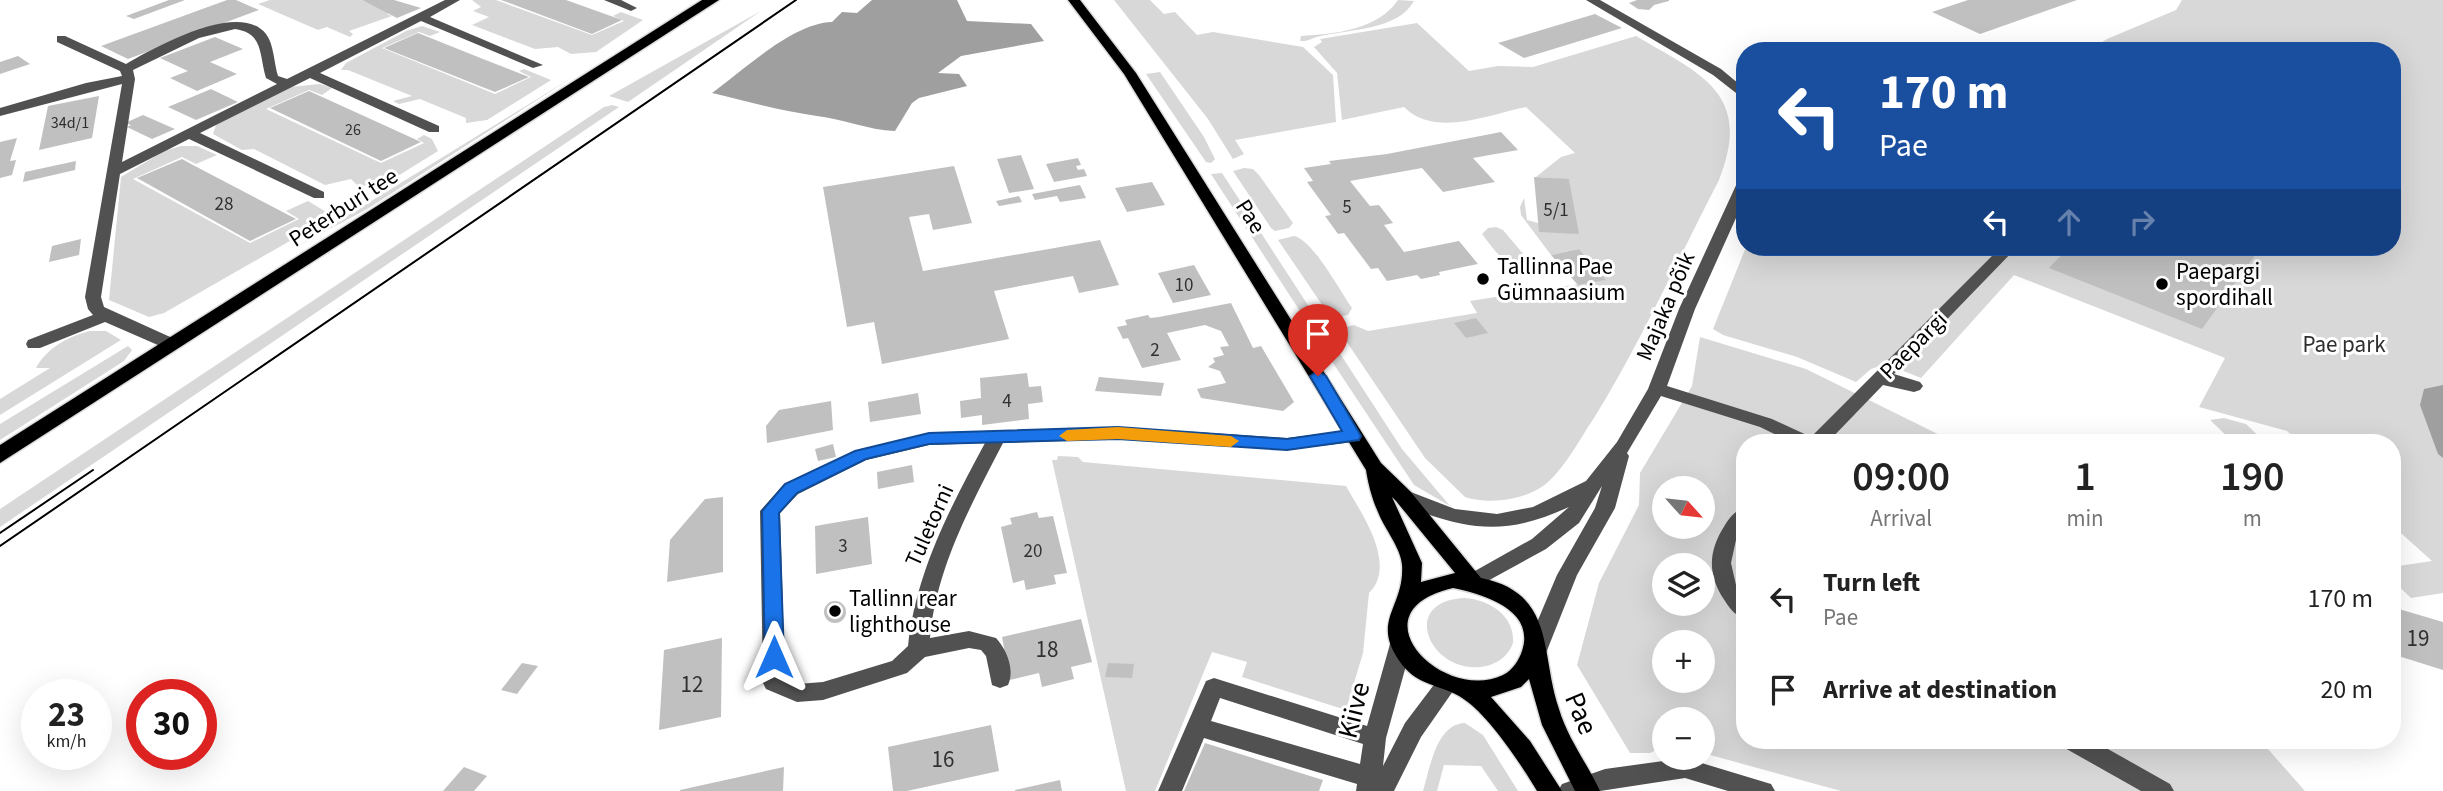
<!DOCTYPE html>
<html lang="en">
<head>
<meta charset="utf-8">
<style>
	body { margin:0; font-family:"Source Sans 3",sans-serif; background:#f2f2f2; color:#222; height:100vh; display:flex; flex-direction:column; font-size:26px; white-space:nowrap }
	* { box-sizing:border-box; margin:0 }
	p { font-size:23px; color:#767676 }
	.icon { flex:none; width:38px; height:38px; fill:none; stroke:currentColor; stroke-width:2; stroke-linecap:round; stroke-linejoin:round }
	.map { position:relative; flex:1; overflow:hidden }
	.sheet { position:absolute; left:1736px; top:434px; width:665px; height:315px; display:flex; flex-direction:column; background:#fff; border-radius:28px; box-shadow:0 7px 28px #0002 }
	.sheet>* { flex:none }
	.guide { position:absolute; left:1736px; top:42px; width:665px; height:214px; border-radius:28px; box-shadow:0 7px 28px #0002; background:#1a4fa0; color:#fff; overflow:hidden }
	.needle { width:46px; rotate:117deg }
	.tools { position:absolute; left:1652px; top:476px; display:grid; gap:14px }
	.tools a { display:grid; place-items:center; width:63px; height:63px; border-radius:50%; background:#fff; box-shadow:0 7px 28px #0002; font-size:35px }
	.speed { position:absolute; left:21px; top:679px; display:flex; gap:14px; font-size:35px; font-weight:700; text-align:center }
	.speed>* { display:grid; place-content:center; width:91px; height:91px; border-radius:50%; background:#fff; box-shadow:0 7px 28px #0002; line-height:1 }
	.speed small { font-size:18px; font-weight:400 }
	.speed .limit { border:10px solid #d22; background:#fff; color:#111 }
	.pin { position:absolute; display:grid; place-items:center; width:60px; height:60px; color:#fff; margin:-72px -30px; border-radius:50% 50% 50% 0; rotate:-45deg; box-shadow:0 0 7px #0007 }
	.pin .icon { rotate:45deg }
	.me { position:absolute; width:77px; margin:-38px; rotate:0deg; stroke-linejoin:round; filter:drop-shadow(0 0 5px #0008) }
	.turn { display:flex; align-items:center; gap:24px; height:147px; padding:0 28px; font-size:32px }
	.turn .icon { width:91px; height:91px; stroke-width:2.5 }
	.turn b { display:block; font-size:49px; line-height:60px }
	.lanes { display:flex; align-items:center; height:66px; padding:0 28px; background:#0003; justify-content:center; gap:35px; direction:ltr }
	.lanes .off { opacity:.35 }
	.eta { display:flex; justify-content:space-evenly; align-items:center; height:119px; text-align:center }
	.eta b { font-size:42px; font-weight:600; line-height:49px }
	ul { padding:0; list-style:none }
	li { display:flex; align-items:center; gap:21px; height:91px; padding:0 28px }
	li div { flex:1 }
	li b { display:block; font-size:26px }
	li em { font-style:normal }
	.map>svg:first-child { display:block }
</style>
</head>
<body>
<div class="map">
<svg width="2443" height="791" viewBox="0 0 2443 791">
	<rect width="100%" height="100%" fill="#fff"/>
	<path fill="#d8d8d8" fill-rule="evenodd" d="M270,0H362L390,12L387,14L392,16L349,31L353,34L350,37L327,27L318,30L258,4Z
		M472,0H496L592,35L624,21L613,16L621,12L643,20L596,52L571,54L558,47L535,49L472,25L489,17L473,11L481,7Z
		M1114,0H1150L1164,14L1175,12L1197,35L1213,32L1303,47L1333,75L1336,122L1235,140L1244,154L1233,159L1208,119Z
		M1398,0L1414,1C1398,30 1351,29 1321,36C1313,37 1308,42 1300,41L1301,36C1334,34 1378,30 1398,0Z
		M2182,0H2443V593L2411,598L2392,580V567L2432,561L2392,525V443H2300L2287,431L2199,407L2225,358L2014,275L1921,378L1886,364L1871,369L1856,382L1797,357L1723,335L1713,329L1746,247H2392V51H2088L2107,39L2176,10Z
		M761,11L628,102L609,96Z
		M1417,23L1469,71L1498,66L1533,67L1636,36C1702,75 1753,93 1719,180C1678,259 1641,342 1594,418C1579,440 1567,465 1547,483C1527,500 1490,505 1465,497L1425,458L1338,329L1354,325L1368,331L1477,313L1470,301L1605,280L1579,249L1551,255L1521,215L1520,207L1524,198L1527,220L1578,234L1569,180L1536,177L1561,157L1575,153L1526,107C1487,115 1435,138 1404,107L1342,120L1337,73L1314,47L1322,42L1320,39Z
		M422,26L440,32L430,36L419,32L382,48L495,94L531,77L519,71L524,69L551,80L487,120L466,123V118L420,99L399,104L393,101L412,96L348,70H341L346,63L406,31Z
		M1160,72L1204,137L1215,159L1211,163L1206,162L1146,74Z
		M573,77L369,208L298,246Z
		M320,84L332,88L322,95L309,90L266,109L381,163L424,143L417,139L424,135L432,139L438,151L385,184L358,186L351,179L325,185L254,149L242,150L213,134L216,125L222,121L290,87Z
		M612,105L619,107L0,527V509L604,107Z
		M181,146H197L217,155L196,164L182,157L133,179L250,243L299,219L286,211L308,201L328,213L330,218L164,313L149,317L109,300L121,177L164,151Z
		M1244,168L1253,169L1259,175L1293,223L1289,228L1275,231L1271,228L1233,171Z
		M1222,173L1317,319L1316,322H1307L1211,174Z
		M1496,227L1503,230L1525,256L1524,261C1504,268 1493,248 1482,234L1488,228Z
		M1294,236C1313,240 1340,291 1352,308L1348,315L1331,318L1278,240Z
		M90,331H106L121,340L0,415V399L50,368H36C46,349 68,336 90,331Z
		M1321,332L1328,335L1402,449L1450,506L1414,485L1315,336Z
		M1700,337L1806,369L1956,443H1745V740H2260L2305,791H1841L1703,753V719H1664V746L1650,753H1630L1577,665L1599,583L1639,505L1640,473L1692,386ZM1664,488H1703V527H1664ZM1664,565H1703V604H1664ZM1664,642H1703V681H1664Z
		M128,346L132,350L124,361L0,440V424Z
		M2224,418L2246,424L2266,443H2234L2210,420Z
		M1058,456L1078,457L1083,462L1346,486C1361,513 1398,564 1369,593L1363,653L1346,710L1242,677L1247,662L1212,652L1155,791H1126L1052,460H1057Z
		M1465,598C1490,600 1515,616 1513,643C1509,654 1501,661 1490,665C1434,682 1394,601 1465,598Z
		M1465,723L1483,735L1518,791H1498L1481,766L1444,765L1437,791H1423C1430,768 1436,724 1465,723Z"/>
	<path fill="#9f9f9f" d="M872,0H957L967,21L1031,24L1044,41L961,56L938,73L959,74L967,86L919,98L912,103L895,131C868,130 843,119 817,116C782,111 745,101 712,93C745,69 793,23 832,22L842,12L857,13Z
		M2443,385V458L2438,454L2420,405L2424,389Z"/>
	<path fill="#c0c0c0" d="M169,0H185L134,19L126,16Z
		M227,0H236L259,10L128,59L101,46Z
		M362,0H394L421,8L397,18Z
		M501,0H566L622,20L592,34Z
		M1637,0H1669V1L1654,5L1649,10L1638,9L1629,3Z
		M1968,0H2077L1980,34L1932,12Z
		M1595,14L1622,28L1524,58L1498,43Z
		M418,33L483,59L529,77L495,92L384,48Z
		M215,37L243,49L210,62L237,74L197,91L170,78L188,71L160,58Z
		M18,56L30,64L0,74V62Z
		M211,89L238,102L196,120L168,107Z
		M309,91L375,121L421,142L381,161L270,108Z
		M99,96L92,138L39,150L48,106Z
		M143,115L175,129L152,139L127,127L131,125L125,123Z
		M1501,132L1518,150L1473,158L1495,182L1443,192L1422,168L1350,181L1370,206L1379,205L1393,223L1384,225L1404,252L1459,241L1478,264L1439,272L1440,275L1421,279L1417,275L1387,281L1378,268L1371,269L1344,233L1338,234L1325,216L1331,215L1307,182L1313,181L1304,168L1331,164L1329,161L1387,154Z
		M17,138L10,161L16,160L12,175L0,178V142Z
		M1021,155L1034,189L1009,193L997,159Z
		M1078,158L1081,165L1076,166L1078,170L1084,169L1087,176L1054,182L1046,164Z
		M182,159L193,165L296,219L250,241L137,178Z
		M76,161L75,170L23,182L25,172Z
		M954,166L972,223L933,230L929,214L909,217L923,271L1100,240L1119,285L1079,293L1073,276L994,291L1009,339L882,364L874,322L847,327L823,187Z
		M1534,177L1569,179L1579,234L1539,232Z
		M1152,182L1165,205L1127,212L1115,188Z
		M1080,185L1086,198L1060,202L1057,196L1035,200L1032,194Z
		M1019,196L1022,202L999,206L996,201Z
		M81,239L79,255L49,262L52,246Z
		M2069,247H2261L2202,329L2049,268Z
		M1579,249L1606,280L1578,285L1551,255Z
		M1194,265L1211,295L1173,303L1158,273Z
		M1231,303L1253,348L1261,346L1294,402L1283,411L1201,398L1197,389L1226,383L1220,371L1208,367L1215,362L1213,358L1224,355L1220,347L1229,346L1221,331L1205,325L1167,333L1181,360L1142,368L1128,338L1123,339L1117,327L1127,325L1125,320L1148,315L1150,318L1159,317Z
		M1476,318L1488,333L1466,338L1454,323Z
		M1027,373L1029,387L1041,386L1043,402L1028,404L1029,419L982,425V415L961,418L960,401L981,398L980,378Z
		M1099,377L1164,383L1161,396L1095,391Z
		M918,393L921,414L870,422L868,402Z
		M831,401L833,430L767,443L766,426L779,410Z
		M833,444L836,457L818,461L815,449Z
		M912,465L914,482L878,489L877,472Z
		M723,497V572L667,582L670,540L705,499Z
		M1037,512L1039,518L1053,516L1067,573L1054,575L1056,584L1026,590L1024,580L1013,583L1001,527L1012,524L1010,518Z
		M868,517L872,564L816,574L815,526Z
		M824 612a11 11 0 1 1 22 0a11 11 0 1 1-22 0Z
		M2392,607L2443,622V670L2392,654Z
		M1081,619L1092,662L1071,667L1074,679L1042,687L1039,673L1010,680L1002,637Z
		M722,638L721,717L659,730L664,650Z
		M522,663L538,666L517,694L501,690Z
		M1108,663L1134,664L1132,678L1105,677Z
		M991,725L999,771L907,791H893L888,747Z
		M1205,743L1323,780L1319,791H1184Z
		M464,767L487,776L474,791H443Z
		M784,767L783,791H680V790Z
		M1060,780L1062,791H1015V790Z"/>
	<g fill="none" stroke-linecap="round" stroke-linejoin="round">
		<g stroke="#dbdbdb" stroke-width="3">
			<path id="major" d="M1068,0H1080L1136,73L1381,463L1410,491L1481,578C1556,593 1540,654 1559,709C1568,739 1587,763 1600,791H1575L1542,725L1529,679L1521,687L1491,697L1530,741L1562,791H1537C1520,763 1487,712 1459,696C1439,685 1419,685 1403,666C1368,621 1405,609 1402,565C1401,548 1384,528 1378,512C1372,499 1368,483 1366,470L1124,74ZM1392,497L1396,501L1455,573L1421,582L1422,563ZM1453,588C1482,594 1536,609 1522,651C1519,660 1513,670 1503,675C1442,704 1352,611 1453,588Z"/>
		</g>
		<g stroke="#dbdbdb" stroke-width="3">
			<path id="highway" d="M702,0H719L0,463V445Z"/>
		</g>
		<path fill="#515151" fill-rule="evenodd" d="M445,0H460L430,17L543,65L533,68L421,21L320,73L439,126V132H429L310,78L200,133L324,192V198H314L189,139L120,174L101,297L104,307L179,341L181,345L173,350L167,349L105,322L40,348H28L26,344L28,340L93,315L88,309L85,297L122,84L0,116V108L86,83L122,76L120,71L57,42V36H65L126,64C154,48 239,0 266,34C274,44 274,64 278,76L287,79ZM235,29C264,33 259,55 266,78L277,84L122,162L135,79L133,70L199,38Z
			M604,0H621L637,8L631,11Z
			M1586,0H1600L1721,69L1745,89V100L1713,75Z
			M1745,177V198L1695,309L1667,386L1772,419L1811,437L2001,247H2017L1894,374L1920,382L1923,386L1920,390L1914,392L1883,385L1827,443H1793L1760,427L1661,396L1627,453L1629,456L1615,508L1577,575L1546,653L1543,659L1535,662L1527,659L1524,653L1557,575L1595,508L1602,486L1579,523L1546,549L1473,589L1466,586L1463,581L1466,576L1532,539L1569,507C1516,531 1481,533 1427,514C1416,510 1399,505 1393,496L1396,491L1403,489L1455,509L1497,514L1533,507L1586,481L1617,442L1648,389L1679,309L1738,181Z
			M1118,427L1287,438L1353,430L1362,436L1353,442L1287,450L1118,439L1003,443C971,505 936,568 930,638L969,631L996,638C1007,650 1015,670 1008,685L1000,688L992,685L986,656L981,650L969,648L925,657L907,673L823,700L797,702L766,689L763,683L760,511L784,484L861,449L929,433ZM985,443C950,508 916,572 908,646L892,661L823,682L798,684L785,678L780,513L798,494L866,460L929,445Z
			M1745,507V527L1736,540L1731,563L1736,585L1745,597V619C1736,616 1730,609 1725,601C1707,575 1708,551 1725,525C1730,517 1736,510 1745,507Z
			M1401,636L1409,638L1412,644L1386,738L1383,766L1405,723L1439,678L1447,675L1455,678L1458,684L1421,737L1394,791H1356L1357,784L1204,738L1182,791H1158L1206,681L1214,678L1367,726L1390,644L1393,638ZM1220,698L1363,744L1360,764L1211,721Z
			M2060,740H2092L2170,784L2174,791H2141L2063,747Z
			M1685,758L1771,784L1775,791H1728L1685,778L1600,791H1558L1562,784L1605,769Z"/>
		<use href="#major" fill="#000" fill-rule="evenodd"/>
		<use href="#highway" fill="#000" fill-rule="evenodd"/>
		<path stroke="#000" stroke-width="2" d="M0,533L93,470
			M0,546L796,0"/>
	</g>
	<path fill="#1a73e8" stroke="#114b97" stroke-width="2" d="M1318,371L1326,376L1361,436L1359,440L1287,450L1118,439L929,444L866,459L797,493L779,513L784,657L781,663H767L765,657L762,511L785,484L855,451L929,433L1118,427L1287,439L1342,431L1310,376Z"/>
	<path fill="#f59e0b" d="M1118,427L1231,436L1239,441L1231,447L1118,439L1067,441L1059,436L1067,430Z"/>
	<g fill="#000" stroke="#fff" stroke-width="2.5">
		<circle cx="1483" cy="279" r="7"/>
		<circle cx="2162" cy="284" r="7"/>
		<circle cx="835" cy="611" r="7"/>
	</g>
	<g text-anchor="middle" stroke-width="6" stroke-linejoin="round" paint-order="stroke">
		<g font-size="16" fill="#303030">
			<text x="70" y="128">34d/1</text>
			<text x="353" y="135">26</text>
		</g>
		<g font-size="19" fill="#303030">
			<text x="224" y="210">28</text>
			<text x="1347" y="213">5</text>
			<text x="1556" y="216">5/1</text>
			<text x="1184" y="291">10</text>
			<text x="1155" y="356">2</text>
			<text x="1007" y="407">4</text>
			<text x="843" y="552">3</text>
			<text x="1033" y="557">20</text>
		</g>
		<g font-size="23" fill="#000" stroke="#fff">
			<text transform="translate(343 207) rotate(-33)" y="8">Peterburi tee</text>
			<text transform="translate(1251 216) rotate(58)" y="8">Pae</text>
			<text transform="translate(1665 306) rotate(-67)" y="8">Majaka põik</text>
			<text transform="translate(1913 345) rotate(-45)" y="8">Paepargi</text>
			<text transform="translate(929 525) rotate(-66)" y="8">Tuletorni</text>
		</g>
		<g font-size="23" fill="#000" stroke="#fff" text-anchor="start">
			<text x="1497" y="274">Tallinna Pae<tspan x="1497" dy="26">Gümnaasium</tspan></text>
			<text x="2176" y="279">Paepargi<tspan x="2176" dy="26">spordihall</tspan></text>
			<text x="849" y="606">Tallinn rear<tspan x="849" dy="26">lighthouse</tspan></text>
		</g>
		<g font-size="23" fill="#2f2f2f" stroke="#fff">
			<text x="2344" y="352">Pae park</text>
		</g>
		<g font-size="23" fill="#303030">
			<text x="2418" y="646">19</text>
			<text x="1047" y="657">18</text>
			<text x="692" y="692">12</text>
			<text x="943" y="767">16</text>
		</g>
		<g font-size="28" fill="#000" stroke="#fff">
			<text transform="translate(1353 710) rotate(-76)" y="10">Kiive</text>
			<text transform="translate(1582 713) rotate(67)" y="10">Pae</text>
		</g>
	</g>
</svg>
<div class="tools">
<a><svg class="needle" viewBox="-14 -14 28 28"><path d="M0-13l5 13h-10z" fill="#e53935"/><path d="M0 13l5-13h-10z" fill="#767676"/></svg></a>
<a><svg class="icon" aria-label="layers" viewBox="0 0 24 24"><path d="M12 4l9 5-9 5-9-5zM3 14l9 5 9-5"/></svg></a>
<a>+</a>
<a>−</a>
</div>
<div class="speed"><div>23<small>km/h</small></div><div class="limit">30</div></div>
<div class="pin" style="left:1318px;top:376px;background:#d93025"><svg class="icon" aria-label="arrive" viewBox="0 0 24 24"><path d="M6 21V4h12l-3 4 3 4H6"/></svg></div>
<svg class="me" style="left:774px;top:657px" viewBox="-20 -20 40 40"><path d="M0-17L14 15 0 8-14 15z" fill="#1a73e8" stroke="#fff" stroke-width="4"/></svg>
<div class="guide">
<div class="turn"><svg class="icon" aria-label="left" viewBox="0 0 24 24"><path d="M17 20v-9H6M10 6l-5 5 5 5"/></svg><div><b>170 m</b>Pae</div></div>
<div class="lanes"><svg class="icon" aria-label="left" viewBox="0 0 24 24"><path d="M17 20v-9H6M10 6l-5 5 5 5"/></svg><svg class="icon off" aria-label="ahead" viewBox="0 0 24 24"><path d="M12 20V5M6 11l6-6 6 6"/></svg><svg class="icon off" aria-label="right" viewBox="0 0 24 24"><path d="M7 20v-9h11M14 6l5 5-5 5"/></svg></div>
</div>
<section class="sheet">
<div class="eta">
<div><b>09:00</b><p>Arrival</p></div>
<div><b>1</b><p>min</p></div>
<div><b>190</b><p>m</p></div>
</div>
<ul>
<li><svg class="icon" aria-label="left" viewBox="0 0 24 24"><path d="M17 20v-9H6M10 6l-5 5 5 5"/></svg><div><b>Turn left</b><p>Pae</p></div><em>170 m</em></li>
<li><svg class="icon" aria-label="arrive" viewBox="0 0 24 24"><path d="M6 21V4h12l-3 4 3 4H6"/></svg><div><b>Arrive at destination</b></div><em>20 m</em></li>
</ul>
</section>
</div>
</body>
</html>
